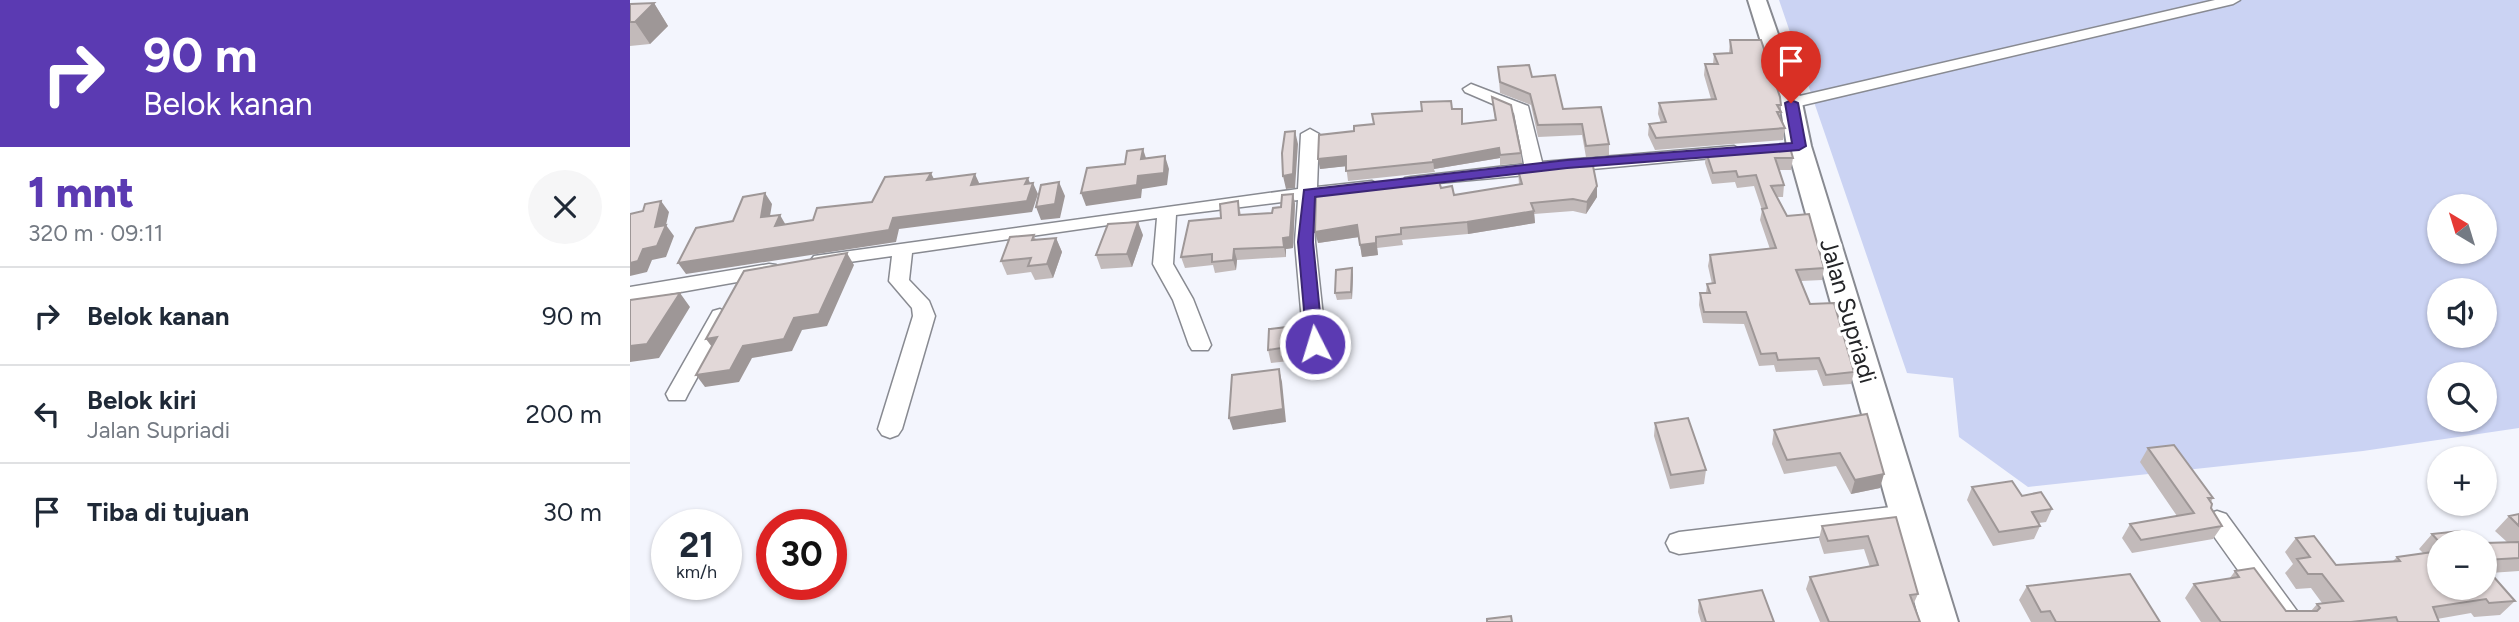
<!DOCTYPE html>
<html lang="id">
<head>
<meta charset="utf-8">
<style>
	body { margin:0; font-family:Figtree,sans-serif; background:#f6f6f7; color:#1f2937; height:100vh; display:flex; flex-direction:column; font-size:26px; white-space:nowrap }
	* { box-sizing:border-box; margin:0 }
	p { font-size:23px; color:#747a83 }
	.icon { flex:none; width:38px; height:38px; fill:none; stroke:currentColor; stroke-width:2; stroke-linecap:round; stroke-linejoin:round }
	.map { position:relative; flex:1; overflow:hidden }
	.panel { display:flex; flex-direction:column; background:#fff; width:630px }
	.panel>* { flex:none }
	.hud { background:#5b3ab2; color:#fff; overflow:hidden }
	.needle { width:46px; rotate:322deg }
	.fabs { position:absolute; left:1797px; top:194px; display:grid; gap:14px }
	.fabs a { display:grid; place-items:center; width:70px; height:70px; border-radius:50%; background:#fff; box-shadow:0 2px 5px #0004; font-size:35px }
	.speed { position:absolute; left:21px; top:509px; display:flex; gap:14px; font-size:35px; font-weight:700; text-align:center }
	.speed>* { display:grid; place-content:center; width:91px; height:91px; border-radius:50%; background:#fff; box-shadow:0 2px 5px #0004; line-height:1 }
	.speed small { font-size:18px; font-weight:400 }
	.speed .limit { border:10px solid #d22; background:#fff; color:#111 }
	.pin { position:absolute; display:grid; place-items:center; width:60px; height:60px; color:#fff; margin:-72px -30px; border-radius:50% 50% 50% 0; rotate:-45deg; box-shadow:0 0 7px #0007 }
	.pin .icon { rotate:45deg }
	.me { position:absolute; width:77px; margin:-38px; rotate:355deg; stroke-linejoin:round; filter:drop-shadow(0 0 5px #0008) }
	.turn { display:flex; align-items:center; gap:24px; height:147px; padding:0 28px; font-size:32px }
	.turn .icon { width:91px; height:91px; stroke-width:2.5 }
	.turn b { display:block; font-size:49px; line-height:60px }
	.round { display:grid; place-items:center; flex:none; width:74px; height:74px; border-radius:37px; background:#f6f6f7 }
	.headline { display:flex; align-items:center; justify-content:space-between; height:119px; padding:0 28px }
	h1 { font-size:42px; font-weight:800; line-height:52px; color:#5b3ab2 }
	ul { padding:0; list-style:none }
	li { display:flex; align-items:center; gap:21px; height:98px; padding:0 28px; border-top:2px solid #e0e1e3 }
	li div { flex:1 }
	li b { display:block; font-size:26px }
	li em { font-style:normal }
	main { display:flex; flex:1; min-height:0 }
	.map>svg:first-child { display:block }
</style>
</head>
<body>
<main>
<section class="panel">
<div class="hud">
<div class="turn"><svg class="icon" aria-label="right" viewBox="0 0 24 24"><path d="M7 20v-9h11M14 6l5 5-5 5"/></svg><div><b>90 m</b>Belok kanan</div></div>
</div>
<div class="headline"><div><h1>1 mnt</h1><p>320 m · 09:11</p></div><a class="round"><svg class="icon" aria-label="close" viewBox="0 0 24 24"><path d="M6 6l12 12M18 6L6 18"/></svg></a></div>
<ul>
<li><svg class="icon" aria-label="right" viewBox="0 0 24 24"><path d="M7 20v-9h11M14 6l5 5-5 5"/></svg><div><b>Belok kanan</b></div><em>90 m</em></li>
<li><svg class="icon" aria-label="left" viewBox="0 0 24 24"><path d="M17 20v-9H6M10 6l-5 5 5 5"/></svg><div><b>Belok kiri</b><p>Jalan Supriadi</p></div><em>200 m</em></li>
<li><svg class="icon" aria-label="arrive" viewBox="0 0 24 24"><path d="M6 21V4h12l-3 4 3 4H6"/></svg><div><b>Tiba di tujuan</b></div><em>30 m</em></li>
</ul>
</section>
<div class="map">
<svg width="1889" height="622" viewBox="0 0 1889 622">
	<rect width="100%" height="100%" fill="#f3f5fd"/>
	<path fill="#cbd3f3" fill-rule="evenodd" d="M1149,0H1889V428L1733,451L1398,487L1329,437L1323,378L1277,373ZM1810,206H1855V252H1810ZM1810,290H1855V336H1810ZM1810,374H1855V420H1810Z"/>
	<g fill="none" stroke-linecap="round" stroke-linejoin="round">
		<g stroke="#888a91" stroke-width="3">
			<path id="street" d="M1585,0H1610L1603,4L1161,108L1153,103L1161,98Z
				M841,84L898,106L912,162L1104,146L1113,151L1104,156L775,186L772,182L775,178L781,177L894,164L884,113L835,92L833,89Z
				M680,129L689,134L687,187L742,181L751,186L742,191L686,198L685,242L696,344L693,349H677L674,344L665,242L668,200L546,215L543,264L563,299L581,345L578,350H562L559,345L543,300L523,264L527,218L282,253L279,280L299,301L305,316L272,429L268,435L260,438L252,435L248,429L283,316L282,308L259,281L262,256L191,266L181,260L184,256L668,189L671,134Z
				M139,264L146,265L149,270L146,275L0,301V287Z
				M90,309L101,316L58,394L55,400H39L36,394L83,311Z
				M1278,505L1287,508L1291,515L1287,522L1278,525L1049,554L1040,551L1036,543L1040,535L1049,532Z
				M1587,511L1596,514L1675,622H1645L1578,528L1574,521L1578,514Z"/>
		</g>
		<g stroke="#888a91" stroke-width="4">
			<path id="secondary" d="M1118,0H1136L1172,103L1181,146L1328,622H1290L1157,146L1150,103Z"/>
		</g>
		<use href="#street" fill="#fff" fill-rule="evenodd"/>
		<use href="#secondary" fill="#fff" fill-rule="evenodd"/>
	</g>
	<path fill="#c2baba" d="M24,3L38,26L20,44L0,46V4Z
		M1100,40L1151,105L1150,118L1155,128L1153,140L1025,150L1018,135L1019,124L1031,123L1028,114L1029,103L1081,99L1074,75L1075,64H1083L1084,54L1099,53Z
		M868,67L902,77L933,109L979,144V155L956,157L952,135L908,137L901,105L870,93Z
		M862,97L891,153L892,163L870,165V158L804,169L805,172L718,181L716,166L690,169L724,131L743,124L822,109L833,124L865,120Z
		M1076,152L1163,158L1161,170H1149L1154,185L1153,197H1147L1157,216L1194,268L1192,280L1171,281L1180,304L1224,372L1221,384L1193,386L1187,370L1146,372L1144,365L1129,366L1114,324L1073,323L1069,305L1070,293H1076L1077,284H1082L1078,266L1080,255L1140,249L1130,220L1132,210L1124,186L1107,188L1105,182L1082,184L1075,163Z
		M888,170L967,197L956,214L943,211L904,214L905,223L838,234L772,240L773,245L747,248L748,255L732,257L729,237L688,243L811,188L824,195L889,185Z
		M663,194L665,204L663,248L656,249V257L607,260L606,270L585,273L583,265L555,268L551,257L608,201L611,215L642,213L651,207Z
		M404,235L406,240L426,238L432,252L423,278L405,280L401,272L377,275L371,261Z
		M513,235L502,267L471,269L466,255Z
		M722,268L723,275L722,299L707,300L705,293Z
		M669,340L668,360L641,363L638,350Z
		M1237,414L1250,488L1221,494L1206,466L1154,474L1142,444L1144,430Z
		M1025,423L1076,470L1074,484L1040,489L1024,436Z
		M1518,448L1583,498L1581,502V508L1592,526L1583,539L1502,553L1492,538L1500,524L1547,516L1510,462Z
		M1342,487L1392,496L1422,509L1416,522L1409,523L1410,526L1404,539L1363,546L1337,500Z
		M1889,514V571L1860,573L1885,601L1870,615L1844,617L1841,613L1807,619L1809,622H1571L1555,598L1564,584L1600,578L1605,571L1656,611H1681L1687,604L1692,603L1681,588L1666,589L1655,573L1663,564L1655,552L1666,538L1706,565L1762,562L1767,557L1793,553L1789,549L1802,534L1810,542V588H1855V543L1877,542L1865,531L1879,516Z
		M1266,517L1288,594L1283,605L1290,622H1190L1176,589L1180,577L1240,567L1234,549L1194,554L1189,539L1192,526Z
		M1397,586L1530,622H1401L1389,600Z
		M1069,600L1144,622H1071L1068,612Z"/>
	<path fill="#9e9797" d="M24,3L38,26L20,44L5,22Z
		M665,131L668,144L665,188L656,189L653,176Z
		M869,148L870,158L804,169L803,160Z
		M513,149L517,161L511,159Z
		M535,156L539,169L537,185L512,189L511,198L456,206L451,193Z
		M716,156L718,166L690,169L688,159Z
		M301,173L306,183L297,180Z
		M345,174L350,185H341Z
		M398,178L402,188L403,183L408,194L402,212L269,229L266,242L56,274L48,263L263,218L395,184Z
		M429,182L435,196L430,218L411,220L406,207Z
		M967,186V197L956,214L957,202Z
		M135,193L142,204L138,228L131,217Z
		M663,194L665,204L663,248L656,249V257L654,247L653,238Z
		M31,201L39,212L36,225L44,236L36,257L22,260L17,272L0,276V263L13,249L25,227Z
		M904,211L905,223L838,234L837,222Z
		M150,215L157,227L145,226Z
		M508,222L513,235L502,267L497,254Z
		M727,225L729,237L688,243L685,232Z
		M746,237L748,255L732,257L730,245Z
		M426,238L432,252L423,278L417,264Z
		M604,249L607,260L606,270L603,260Z
		M217,253L224,265L197,326L172,330L162,351L122,358L109,382L75,387L66,375L113,346L164,318Z
		M722,268L723,275L722,299L721,292Z
		M50,293L60,307L29,358L0,362V346Z
		M666,326L669,340L668,360L664,346Z
		M87,337L85,351L76,339Z
		M649,369L652,382L656,422L603,430L599,418Z
		M1254,474L1250,488L1221,494L1225,480Z"/>
	<path fill="#e2d8d8" stroke="#9e9797" stroke-width="2" d="M24,3L5,22H0V4Z
		M1100,40H1131L1150,97L1151,105H1147L1151,112H1147L1155,128L1026,138L1019,124L1036,122L1029,103L1086,99L1075,64H1088L1084,54L1102,53Z
		M899,65L902,77L925,75L933,109L971,107L979,144L956,146L952,124L908,125L900,94L870,82L868,67Z
		M862,97L881,105L891,153L870,155L869,148L803,160V162L716,171V156L688,159L689,135L724,131V126L744,124L742,114L792,111L791,102L821,101L822,109H832V124L866,120Z
		M665,131L663,174L653,176L652,153L655,132Z
		M1159,144L1163,158H1145L1154,185L1141,186L1157,216L1179,214L1194,268L1166,270L1180,304L1204,303L1224,372L1196,375L1189,358L1148,360L1146,353L1131,354L1116,312H1074L1070,293H1080L1077,284L1085,283L1080,255L1146,248L1132,209L1137,208L1126,175L1108,177L1106,171L1083,173L1076,152Z
		M513,149L511,159L535,156L534,173L508,176L507,185L451,193L457,168L495,164L497,151Z
		M963,166L967,186L957,202L943,199L901,203L904,211L837,222L771,228V234L746,237V243L730,245L727,225L685,232L686,194L715,191V187L808,178L811,188L822,186L824,195L892,184L888,170Z
		M301,173L297,180L345,174L341,185L398,178L395,184L403,183L397,201L263,218L259,230L48,263L66,228L103,221L113,197L135,193L131,217L150,215L145,226L183,220L187,208L242,202L255,177Z
		M429,182L425,204L406,207L411,185Z
		M663,194L660,237L653,238L654,247L604,249L603,260L582,262V254L551,257L559,221L591,218L590,204L608,201L609,215L642,213L643,208L651,207L652,195Z
		M31,201L25,227L36,225L27,246L13,249L8,261L0,263V214L13,211L15,204Z
		M508,222L497,254L466,255L478,224Z
		M404,235L402,240L426,238L417,264L398,266L401,258L371,261L380,237Z
		M217,253L189,314L164,318L154,339L113,346L100,370L66,375L87,337L76,339L114,271Z
		M722,268L721,292L705,293L706,270Z
		M50,293L17,344L0,346V300Z
		M666,326L664,346L638,350L639,329Z
		M649,369L653,409L599,418L602,375Z
		M1237,414L1254,474L1225,480L1210,453L1157,460L1144,430Z
		M1058,418L1076,470L1041,475L1025,423Z
		M1544,445L1583,498H1578L1582,504L1581,508L1592,526L1511,540L1500,524L1564,513L1518,448Z
		M1382,481L1392,496L1411,492L1422,509L1402,512L1410,526L1369,532L1342,487Z
		M1889,514V526L1879,516Z
		M1266,517L1288,594L1280,595L1290,622H1199L1180,577L1248,565L1238,536L1198,541L1192,526Z
		M1830,531L1840,542L1810,543L1802,534Z
		M1684,536L1706,565L1770,561L1767,557L1810,551V588H1855V567L1885,601L1859,603L1856,599L1803,607L1809,622H1768L1766,617L1721,622H1591L1564,584L1609,577L1605,571L1624,568L1656,611H1687L1690,608L1687,604L1713,601L1692,574H1678L1667,559L1680,557L1666,538Z
		M1889,542V558L1855,560V543Z
		M1500,574L1530,622H1426L1420,611L1411,612L1397,586Z
		M1132,590L1144,622H1076L1069,600Z
		M881,616L882,622H857V619Z"/>
	<path fill="#5b3ab2" stroke="#3b2674" stroke-width="2" d="M1161,100L1168,103L1176,146L1169,150L937,168L685,197L683,242L693,344L685,350L677,344L668,242L674,190L937,160L1162,143L1155,103Z"/>
	<g text-anchor="middle" stroke-width="7" stroke-linejoin="round" paint-order="stroke">
		<g font-size="24" fill="#232427" stroke="#fff">
			<text transform="translate(1218 311) rotate(74)" y="8">Jalan Supriadi</text>
		</g>
	</g>
</svg>
<div class="fabs">
<a><svg class="needle" viewBox="-14 -14 28 28"><path d="M0-13l5 13h-10z" fill="#e53935"/><path d="M0 13l5-13h-10z" fill="#747a83"/></svg></a>
<a><svg class="icon" aria-label="sound" viewBox="0 0 24 24"><path d="M4 9h4l5-4v14l-5-4H4zM17 9q2 3 0 6"/></svg></a>
<a><svg class="icon" aria-label="search" viewBox="0 0 24 24"><circle cx="10" cy="10" r="6"/><path d="M15 15l6 6"/></svg></a>
<a>+</a>
<a>−</a>
</div>
<div class="speed"><div>21<small>km/h</small></div><div class="limit">30</div></div>
<div class="pin" style="left:1161px;top:103px;background:#d93025"><svg class="icon" aria-label="arrive" viewBox="0 0 24 24"><path d="M6 21V4h12l-3 4 3 4H6"/></svg></div>
<svg class="me" style="left:685px;top:344px" viewBox="-20 -20 40 40"><circle r="17" fill="#5b3ab2" stroke="#fff" stroke-width="3"/><path d="M0-11L8 9 0 5-8 9z" fill="#fff"/></svg>
</div>
</main>
</body>
</html>
